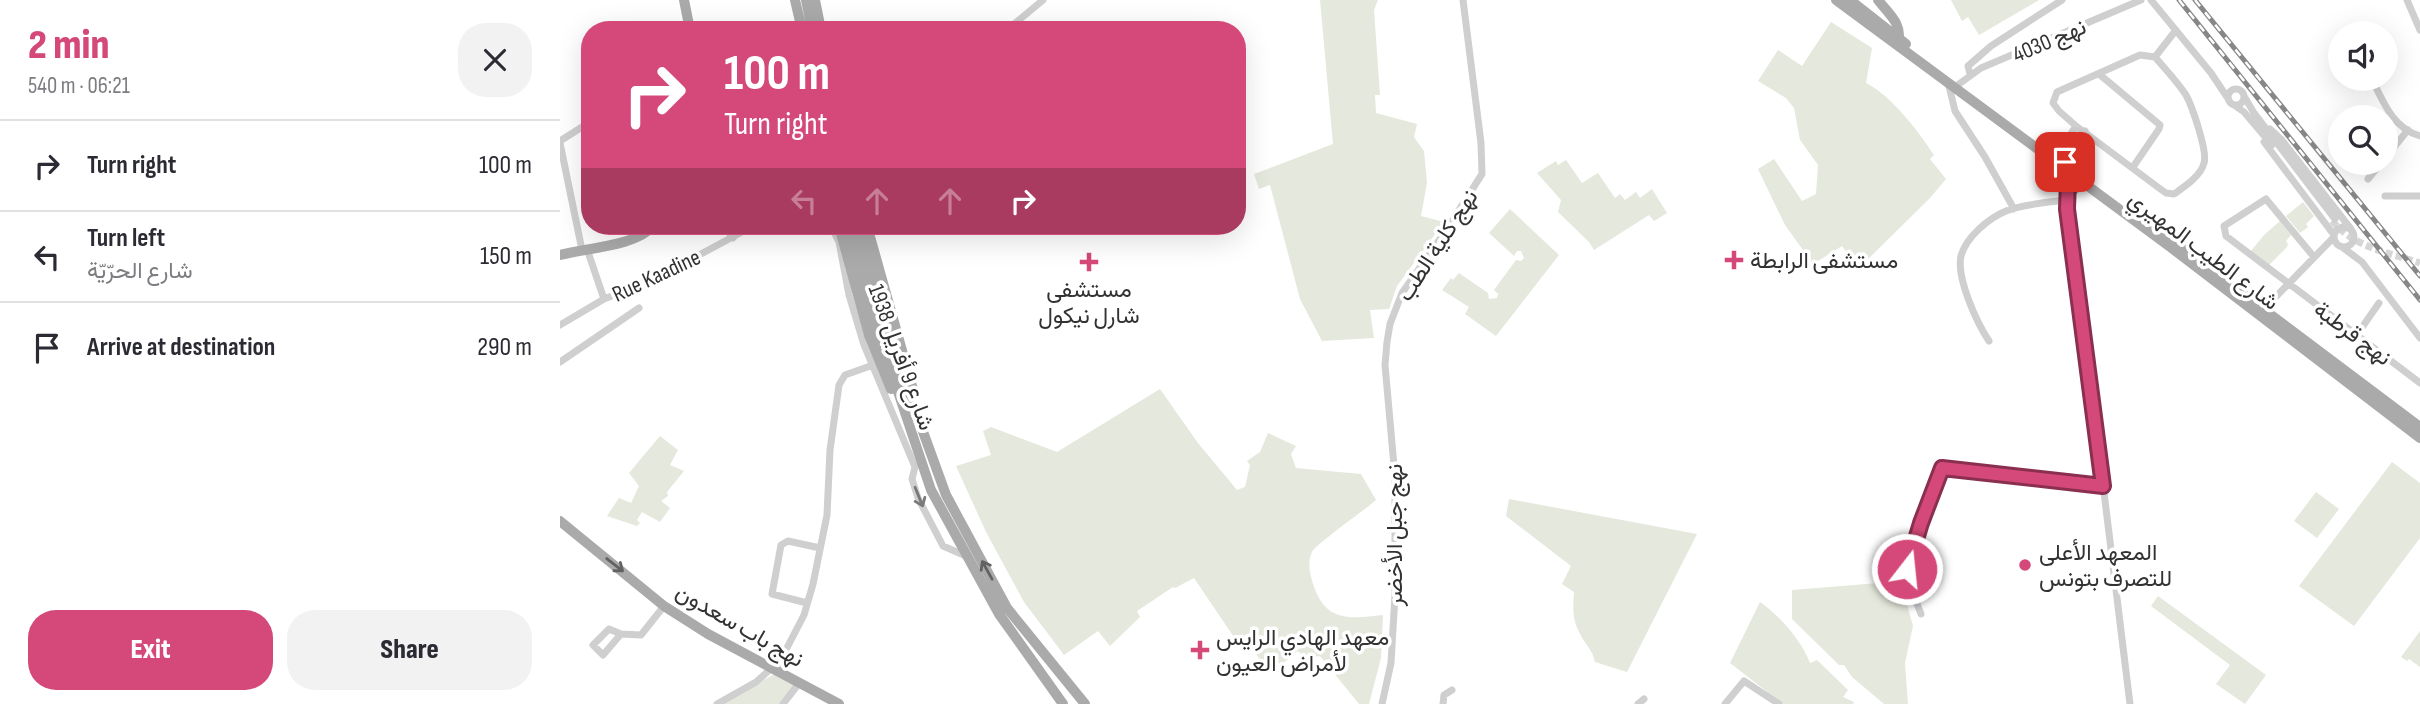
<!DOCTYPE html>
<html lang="en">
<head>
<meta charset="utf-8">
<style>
	body { margin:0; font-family:"Sofia Sans Condensed",Vazirmatn,sans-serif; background:#f2f2f3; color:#2b2b33; height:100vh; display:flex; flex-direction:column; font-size:26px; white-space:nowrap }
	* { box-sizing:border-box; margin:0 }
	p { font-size:23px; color:#7c7c81 }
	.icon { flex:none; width:38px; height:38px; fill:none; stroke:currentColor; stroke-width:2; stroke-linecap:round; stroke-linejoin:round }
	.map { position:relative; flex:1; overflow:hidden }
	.side { display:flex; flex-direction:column; background:#fff; width:560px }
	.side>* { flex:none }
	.top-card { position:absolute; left:21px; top:21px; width:665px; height:214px; border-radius:28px; box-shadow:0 7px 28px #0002; background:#d44979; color:#fff; overflow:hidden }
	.tools { position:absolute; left:1768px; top:21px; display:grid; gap:14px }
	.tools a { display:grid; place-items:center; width:70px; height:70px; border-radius:50%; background:#fff; box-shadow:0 7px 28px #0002; font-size:35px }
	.pin { position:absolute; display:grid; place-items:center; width:60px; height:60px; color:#fff; margin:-30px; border-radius:14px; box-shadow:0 4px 10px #0006 }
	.me { position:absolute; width:77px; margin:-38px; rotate:16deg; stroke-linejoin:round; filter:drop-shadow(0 0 5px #0008) }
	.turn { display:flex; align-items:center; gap:24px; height:147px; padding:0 28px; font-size:32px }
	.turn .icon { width:91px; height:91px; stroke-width:2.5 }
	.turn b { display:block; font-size:49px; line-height:60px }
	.lanes { display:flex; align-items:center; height:66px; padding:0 28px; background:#0003; justify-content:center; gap:35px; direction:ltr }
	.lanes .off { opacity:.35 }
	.round { display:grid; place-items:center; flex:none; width:74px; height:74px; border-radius:28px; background:#f2f2f3 }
	.headline { display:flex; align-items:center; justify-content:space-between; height:119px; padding:0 28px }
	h1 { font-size:42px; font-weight:800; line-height:52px; color:#d44979 }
	.action { display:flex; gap:14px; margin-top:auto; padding:14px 28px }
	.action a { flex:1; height:80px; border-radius:28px; background:#d44979; color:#fff; font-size:28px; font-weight:800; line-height:80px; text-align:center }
	.action a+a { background:#f2f2f3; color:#2b2b33 }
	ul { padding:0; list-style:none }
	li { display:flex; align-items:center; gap:21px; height:91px; padding:0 28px; border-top:2px solid #e1e1e2 }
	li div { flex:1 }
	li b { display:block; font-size:26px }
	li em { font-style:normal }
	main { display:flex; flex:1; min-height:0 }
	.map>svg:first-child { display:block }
</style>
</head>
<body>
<main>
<section class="side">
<div class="headline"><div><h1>2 min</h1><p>540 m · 06:21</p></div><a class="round"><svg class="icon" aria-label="close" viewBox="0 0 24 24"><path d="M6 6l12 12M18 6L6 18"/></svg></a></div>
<ul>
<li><svg class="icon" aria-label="right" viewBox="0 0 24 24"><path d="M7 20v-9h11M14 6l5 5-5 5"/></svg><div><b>Turn right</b></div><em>100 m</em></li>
<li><svg class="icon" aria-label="left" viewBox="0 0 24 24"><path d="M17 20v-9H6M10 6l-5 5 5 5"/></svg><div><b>Turn left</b><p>شارع الحرّيّة</p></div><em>150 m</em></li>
<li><svg class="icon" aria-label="arrive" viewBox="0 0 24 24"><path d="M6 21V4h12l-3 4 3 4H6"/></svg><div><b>Arrive at destination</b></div><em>290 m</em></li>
</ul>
<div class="action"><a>Exit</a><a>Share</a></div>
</section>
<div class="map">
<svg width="1860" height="704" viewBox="0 0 1860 704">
	<rect width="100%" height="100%" fill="#fff"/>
	<path fill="#e5e8dc" d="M760,0H818L814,10L820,95H815L816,113L857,124L854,137L864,151L867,183L861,216L884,222L837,286L829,309L810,310L814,338L762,341L740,299L710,185L699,189L694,174L773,144Z
		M1391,0H1479L1419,35L1408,17L1402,21Z
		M1271,22L1312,48L1306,83C1332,96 1358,131 1374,155L1370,159L1386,179L1370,198L1298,269L1282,246L1253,264L1225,225L1198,169L1214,159L1242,201L1256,194L1258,165L1240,140L1234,108L1226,98L1198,81L1218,50L1242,66Z
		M1006,160L1022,183L1038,173L1055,198L1060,194L1065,200L1076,192L1080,198L1092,189L1107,213L1094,221L1089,215L1034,250L1029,242L998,212L1001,200L977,173L996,161L998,165Z
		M1743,202L1754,216L1746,224L1748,227L1740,233L1726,216Z
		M950,209L999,255L936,336L905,314L909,307L882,290L891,278L893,280L899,273L928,293L929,299L937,298L938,294L934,290L956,260L961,261L964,258L961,251H957L954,256L929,233Z
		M1720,221L1731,235L1726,241L1728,244L1727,247L1709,265L1691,251L1704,235Z
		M600,389L638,443L677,490L685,487L690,465L687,461L700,452L708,433L736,446L731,454L736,468L801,474L816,500C806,509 756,544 752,552C747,562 750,574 753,584C765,622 789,619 823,615L821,658L809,704H799L760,656L745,658L738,651L721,665L716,661L707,668L691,648L684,652L634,578L615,588L613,587L577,611L580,617L550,646L538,631L504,655L464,602L426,532L396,466L431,455L423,431L431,427L497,452Z
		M100,436L118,450L110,465L124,471L107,492L108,496L101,501L110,508L100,522L82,512L77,520L80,523L77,526L47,516L59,498L71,503L79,486L69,473Z
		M1832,462L1860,483V538L1794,626L1739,586Z
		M1756,492L1779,509L1757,538L1734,521Z
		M949,499L1137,534L1067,672L1035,662C1033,650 1024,643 1019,632C1012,618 1013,607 1014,592L1002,584L1011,566L946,516Z
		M1331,582L1337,590H1343L1353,626L1345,663L1348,704H1324L1292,677L1284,665H1279L1232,619V590Z
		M1598,596L1706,675L1685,704L1656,684L1670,665L1591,606Z
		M1200,602C1221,617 1241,640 1250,663L1257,660L1288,690L1283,697L1294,702L1293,704H1223L1170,663Z
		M1860,631V667L1849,659L1847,661L1841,657Z
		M216,673L238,685L221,704H161Z"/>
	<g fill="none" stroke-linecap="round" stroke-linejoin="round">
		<path stroke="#d6d6d6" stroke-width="7" stroke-dasharray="7 3.5" stroke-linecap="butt" d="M1772,221C1796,248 1827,252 1860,263"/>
		<path stroke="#cfcfcf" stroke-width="7" d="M1591,0L1651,73L1669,100
			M1847,0L1860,30
			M205,30L217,28L222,30
			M447,30L483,0
			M1580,55L1595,57C1605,69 1617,81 1626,95C1632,106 1648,152 1644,163C1641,176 1624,187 1614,194L1606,193L1599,188L1516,126L1499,111L1493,103L1497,92Z
			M1595,57L1616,30
			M1410,74L1408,66L1431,46L1502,0
			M1539,74L1600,125L1599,129L1573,167
			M1812,79C1823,102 1833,128 1860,136
			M1388,82L1395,111L1425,157L1454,209
			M1399,84L1421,68L1581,0
			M1668 97a8 8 0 1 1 16 0a8 8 0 1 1-16 0Z
			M1684,96L1694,113L1775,219
			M1674,105L1684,112L1712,145
			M1516,126L1501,149L1497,161L1514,248L1570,704
			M1710,129L1721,139L1791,229
			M0,141L30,122
			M1704,142L1774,235
			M0,143L22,250
			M1825,158L1848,130
			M1808,179L1821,163
			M1509,194L1505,162L1525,131
			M1825,196H1860
			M164,226L173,238
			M271,226L279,242L289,295L304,345L355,467L352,479L358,498L383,546L406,556
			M1774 237a10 10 0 1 1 20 0a10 10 0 1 1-20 0Z
			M1782,247L1802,262L1860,338
			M27,249L44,299
			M1754,257L1706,199L1664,226L1666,236L1860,383
			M1704,309L1774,237
			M0,325L44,299L89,282L193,226
			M1796,336L1819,303
			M1429,341C1417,323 1396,278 1401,256C1406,237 1429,218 1446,211C1464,204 1485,203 1504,200
			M0,362L79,308
			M247,603L212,594L221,545L228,541L260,548
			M1361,614L1350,586L1348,563L1382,468L1543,486
			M61,634L49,629L33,645L43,655L61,634L81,635L104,606
			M216,669L244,615L253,584L267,515L270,450L279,385L285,375L313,365
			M157,704L196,682L213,667
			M223,704L240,682
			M822,704L831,663L835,595V477L825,365L827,342L830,324L842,293L887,229L922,174L921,143L903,0
			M883,704L884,695L892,690
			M1078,704L1084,699
			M1165,704L1184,681L1219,704"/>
		<path stroke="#aaa" stroke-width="10" d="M124,0L130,30
			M235,0L242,30
			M246,0L252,30
			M255,0L261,30
			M1276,0L1609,246L1860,438
			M1290,0L1346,44
			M1318,0C1328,13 1343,24 1338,42
			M1509,193L1523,183
			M1586,221L1860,427
			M279,226L309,335L331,389
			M288,226L322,344L371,490L439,614L503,704
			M297,226L329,338L386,495L447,608L525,704
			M307,226L354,393
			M0,255C25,248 77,246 93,226
			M0,521L104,606L148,634L279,704"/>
		<g stroke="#878787" stroke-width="5">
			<path id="rail" d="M1619,0L1860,300
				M1635,0L1860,276"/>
		</g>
		<use href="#rail" stroke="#fff" stroke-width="2.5" stroke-dasharray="8" stroke-linecap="butt"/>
	</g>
	<defs><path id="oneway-shaft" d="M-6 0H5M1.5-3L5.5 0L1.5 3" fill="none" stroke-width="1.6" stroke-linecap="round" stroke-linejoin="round" transform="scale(1.75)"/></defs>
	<use stroke="#797979" href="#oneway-shaft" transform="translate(359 497) rotate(68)"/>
	<g stroke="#626262">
		<use href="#oneway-shaft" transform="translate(55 565) rotate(38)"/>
		<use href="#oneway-shaft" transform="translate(427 570) rotate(-119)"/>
	</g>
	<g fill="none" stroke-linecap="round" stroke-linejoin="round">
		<g stroke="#8a2f4f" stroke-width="18">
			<path id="route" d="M1347,569L1361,523L1382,468L1543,486L1507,209L1508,180L1505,162"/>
		</g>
		<use href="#route" stroke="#d44979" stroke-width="12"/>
	</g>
	<g fill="#d44979" stroke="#fff" stroke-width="2.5">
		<path d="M1170.5 249.5h7v7h7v7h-7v7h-7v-7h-7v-7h7z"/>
		<path d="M525.5 251.5h7v7h7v7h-7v7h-7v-7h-7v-7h7z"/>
		<circle cx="1465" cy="565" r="7"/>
		<path d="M636.5 639.5h7v7h7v7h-7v7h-7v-7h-7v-7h7z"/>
	</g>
	<g text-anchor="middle" stroke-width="7" stroke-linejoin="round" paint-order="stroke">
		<g font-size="23" fill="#323232" stroke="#fff">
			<text transform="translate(1489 40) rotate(-23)" y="8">نهج 4030</text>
			<text transform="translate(877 245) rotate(-57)" y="8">نهج كلية الطب</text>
			<text transform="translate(1644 250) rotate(37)" y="8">شارع الطيب المهيري</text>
			<text transform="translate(96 275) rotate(-25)" y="8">Rue Kaadine</text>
			<text transform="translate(1793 333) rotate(37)" y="8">نهج قرطبة</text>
			<text transform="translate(342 357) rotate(70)" y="8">شارع 9 أفريل 1938</text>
			<text transform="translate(834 535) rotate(-90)" y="8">نهج جبل الأخضر</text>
			<text transform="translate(180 625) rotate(30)" y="8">نهج باب سعدون</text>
		</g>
		<g font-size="23" fill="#323232" stroke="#fff" text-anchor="start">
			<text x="1190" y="268">مستشفى الرابطة</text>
			<text x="529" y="297" text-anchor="middle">مستشفى<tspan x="529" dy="26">شارل نيكول</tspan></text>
			<text x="1479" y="560">المعهد الأعلى<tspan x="1479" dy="26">للتصرف بتونس</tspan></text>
			<text x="656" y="645">معهد الهادي الرايس<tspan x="656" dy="26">لأمراض العيون</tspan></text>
		</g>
	</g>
</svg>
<div class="tools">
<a><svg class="icon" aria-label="sound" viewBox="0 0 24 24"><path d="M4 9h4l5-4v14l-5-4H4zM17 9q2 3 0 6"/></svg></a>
<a><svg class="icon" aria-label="search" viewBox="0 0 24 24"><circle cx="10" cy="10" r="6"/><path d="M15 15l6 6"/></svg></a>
</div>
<div class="pin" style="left:1505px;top:162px;background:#d93025"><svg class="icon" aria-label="arrive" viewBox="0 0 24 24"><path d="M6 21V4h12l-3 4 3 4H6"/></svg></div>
<svg class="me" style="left:1347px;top:569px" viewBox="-20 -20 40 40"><circle r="17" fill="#d44979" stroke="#fff" stroke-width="3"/><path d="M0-11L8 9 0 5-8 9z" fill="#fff"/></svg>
<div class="top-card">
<div class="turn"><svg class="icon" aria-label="right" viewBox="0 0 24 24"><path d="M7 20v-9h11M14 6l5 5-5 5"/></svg><div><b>100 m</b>Turn right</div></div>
<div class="lanes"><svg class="icon off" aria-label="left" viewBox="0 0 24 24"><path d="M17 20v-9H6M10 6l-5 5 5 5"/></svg><svg class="icon off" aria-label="ahead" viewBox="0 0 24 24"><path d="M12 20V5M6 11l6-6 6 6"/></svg><svg class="icon off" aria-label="ahead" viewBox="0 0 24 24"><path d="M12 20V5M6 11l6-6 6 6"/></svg><svg class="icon" aria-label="right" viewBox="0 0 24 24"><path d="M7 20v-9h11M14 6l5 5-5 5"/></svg></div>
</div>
</div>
</main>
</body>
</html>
